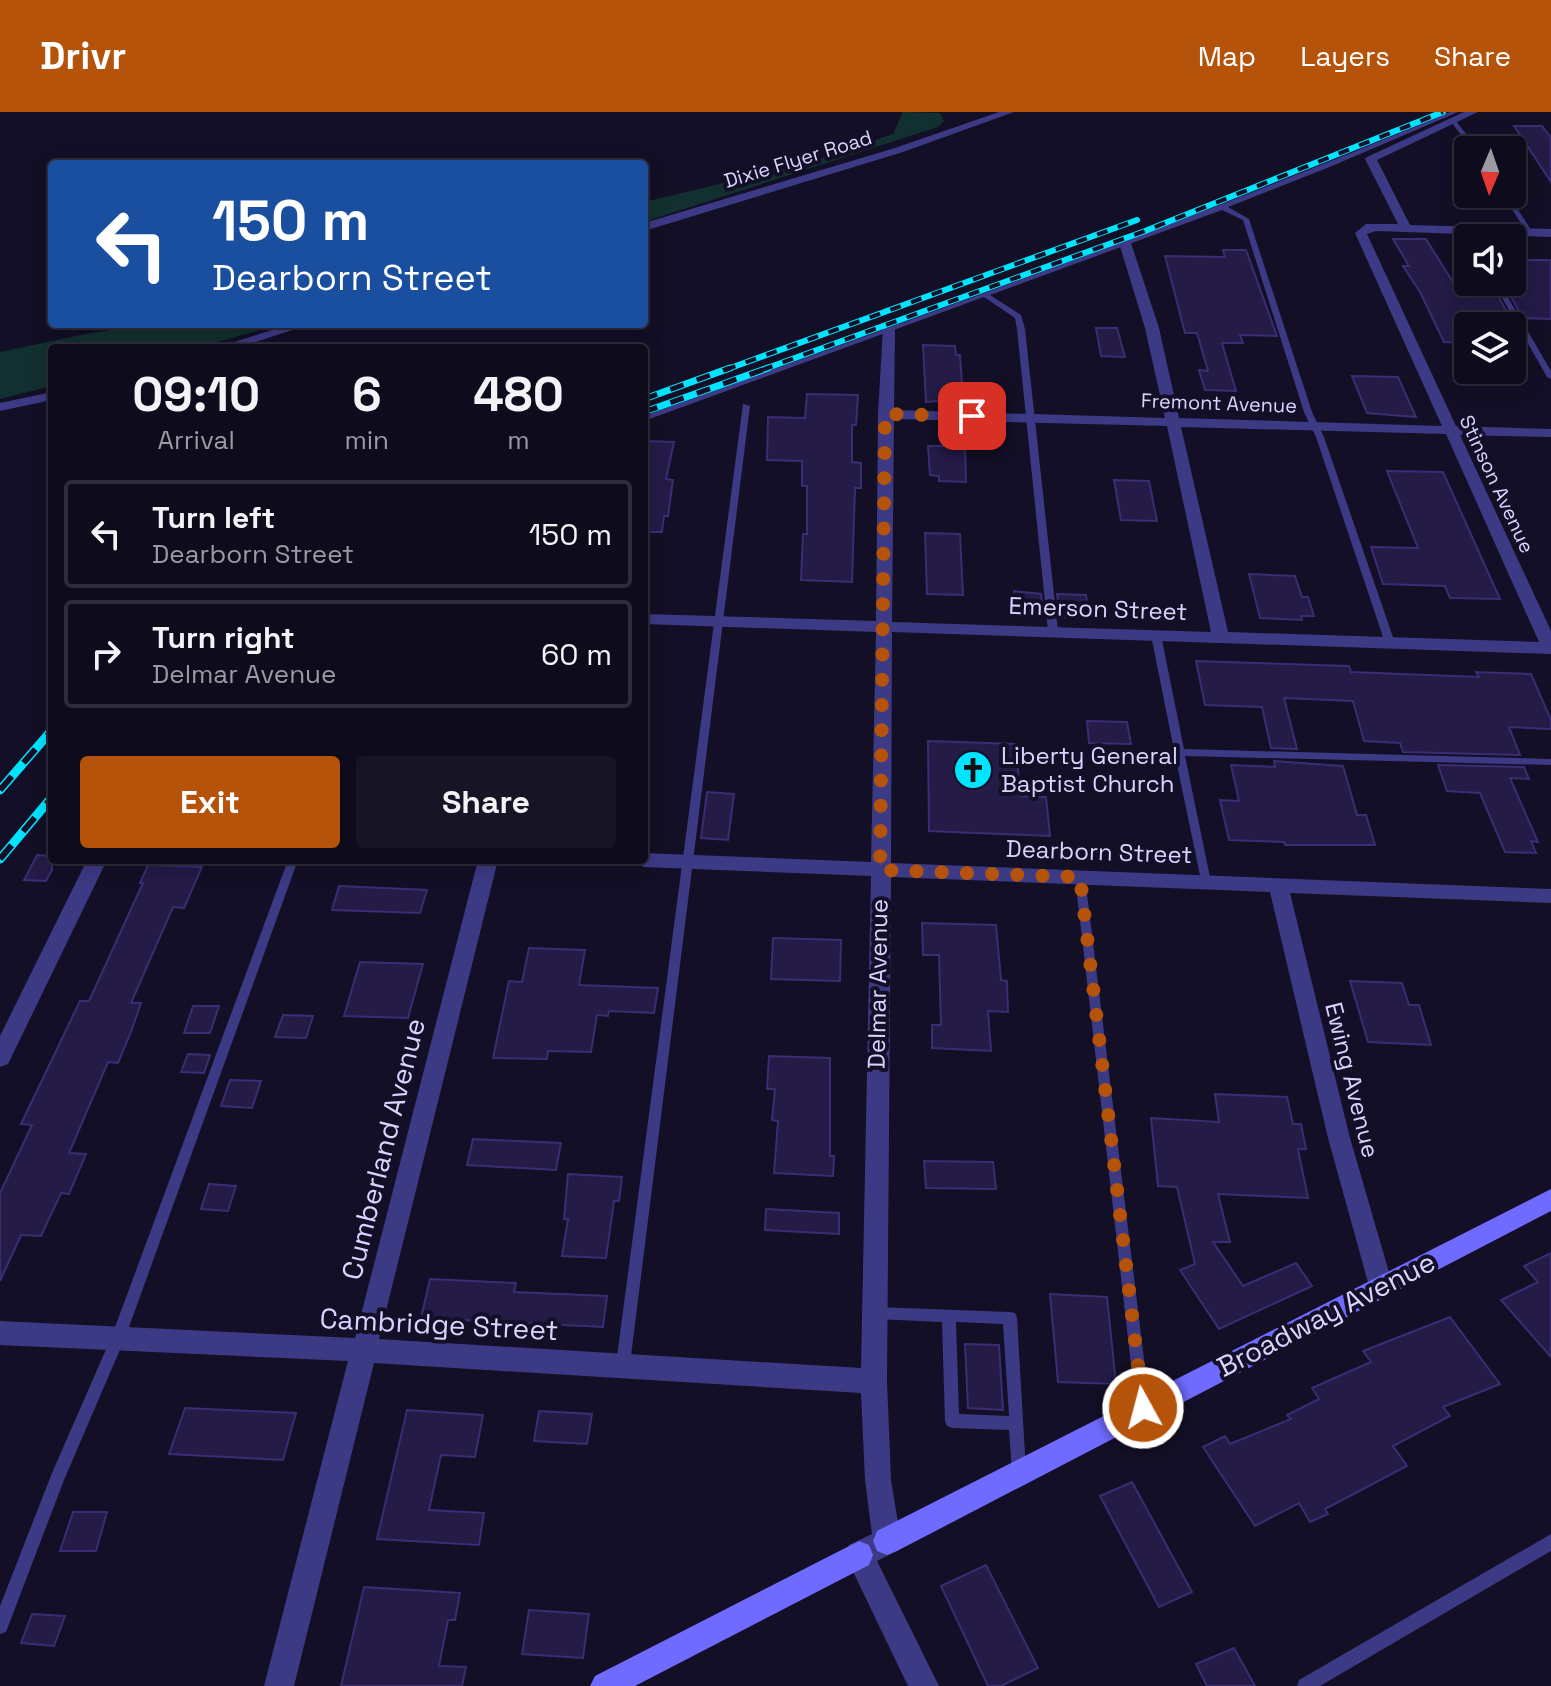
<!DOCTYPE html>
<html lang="en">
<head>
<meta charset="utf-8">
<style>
	body { margin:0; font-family:"Space Grotesk",sans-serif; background:#171425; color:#f1f3f6; height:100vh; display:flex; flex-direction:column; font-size:30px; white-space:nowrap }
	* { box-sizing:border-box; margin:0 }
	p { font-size:26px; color:#9b9ba3 }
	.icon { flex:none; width:44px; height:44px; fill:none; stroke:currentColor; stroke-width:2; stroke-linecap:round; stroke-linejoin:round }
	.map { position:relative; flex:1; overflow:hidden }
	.side { position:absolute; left:48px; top:232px; width:600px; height:520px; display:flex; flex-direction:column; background:#0e0b1c; border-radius:8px; box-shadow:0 4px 20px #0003,0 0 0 2px #2e2b3b }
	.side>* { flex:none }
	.top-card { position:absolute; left:48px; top:48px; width:600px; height:168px; border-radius:8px; box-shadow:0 4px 20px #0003,0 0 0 2px #2e2b3b; background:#1a4fa0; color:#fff; overflow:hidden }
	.needle { width:52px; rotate:182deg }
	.tools { position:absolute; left:1454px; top:24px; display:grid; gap:16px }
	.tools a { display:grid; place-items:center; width:72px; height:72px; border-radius:8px; background:#0e0b1c; box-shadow:0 4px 20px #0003,0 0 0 2px #2e2b3b; font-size:40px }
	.pin { position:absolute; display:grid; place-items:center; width:68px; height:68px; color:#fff; margin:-34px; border-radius:16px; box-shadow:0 4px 12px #0006 }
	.me { position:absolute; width:88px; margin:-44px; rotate:353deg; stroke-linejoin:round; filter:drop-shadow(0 0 6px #0008) }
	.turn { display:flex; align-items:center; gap:28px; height:168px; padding:0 32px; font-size:36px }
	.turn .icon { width:104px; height:104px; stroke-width:2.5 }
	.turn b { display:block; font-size:56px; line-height:68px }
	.eta { display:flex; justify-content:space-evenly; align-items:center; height:136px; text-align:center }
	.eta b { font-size:48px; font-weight:800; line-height:56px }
	.action { display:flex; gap:16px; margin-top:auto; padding:16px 32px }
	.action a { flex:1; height:92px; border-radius:8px; background:#b45309; color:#fff; font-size:32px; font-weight:800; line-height:92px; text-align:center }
	.action a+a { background:#171425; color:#f1f3f6 }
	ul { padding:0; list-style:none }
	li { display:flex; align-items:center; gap:24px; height:108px; margin:0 16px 12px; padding:0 16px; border:4px solid #2e2b3b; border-radius:8px }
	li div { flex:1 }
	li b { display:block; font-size:30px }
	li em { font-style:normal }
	header { display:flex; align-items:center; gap:48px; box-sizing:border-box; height:112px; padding:0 40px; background:#b45309; color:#fff }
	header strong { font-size:38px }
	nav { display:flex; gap:44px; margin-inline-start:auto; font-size:28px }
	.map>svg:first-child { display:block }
</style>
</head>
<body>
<header>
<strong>Drivr</strong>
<nav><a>Map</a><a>Layers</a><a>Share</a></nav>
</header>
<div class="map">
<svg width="1551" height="1574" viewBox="0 0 1551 1574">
	<rect width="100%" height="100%" fill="#130f26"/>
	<path fill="#12302f" d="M903,0L940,1L944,9L938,15L644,110V90L811,50L893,22Z
		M156,212H281L196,236H52V274L0,287V240L90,221Z"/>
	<path fill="#241b47" stroke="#3b2d73" stroke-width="2" d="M1514,14H1542L1551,26V70Z
		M1393,127H1426L1456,175L1493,176L1510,205L1474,204L1479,214H1468V231L1444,230L1420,180L1403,154H1409Z
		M1223,138H1246L1277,224L1240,223L1243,231H1222L1236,279L1205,278L1199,258L1208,259L1197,221H1185L1165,144L1225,145Z
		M1512,148H1551V207L1523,206L1506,176H1512Z
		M1096,216H1117L1125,245L1101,244Z
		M923,233L955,234L956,243H960L963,287L926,290Z
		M1352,264L1398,265L1416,305L1367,301Z
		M807,282L858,283L856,313H852V350L861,351V376H855L852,470L801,468L803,422H807V374H802V349L767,348L768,305L805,306Z
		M644,329L674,330L666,367L673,368L668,404H664L662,420H644Z
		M928,334H965L966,370L939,369V364L930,363Z
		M1387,359L1443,360L1500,487L1450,486L1445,474L1383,472L1371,435L1418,436Z
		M1114,368L1149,369L1157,409L1121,408Z
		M925,421L960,422L963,483L927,482Z
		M1249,462L1295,464L1302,485H1308L1314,504H1301L1302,508L1260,506Z
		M1014,479L1041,482L1043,502L1015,501Z
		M1057,482L1086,483L1089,506L1060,505Z
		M1196,549L1349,554L1351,560L1479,565L1476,560L1531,562L1551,608V617L1509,615L1520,643L1403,640L1400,631L1364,629L1353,589L1284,586L1297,637L1271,636L1262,595L1205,593Z
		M1087,609L1127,610L1131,632L1089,631Z
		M928,629L1016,632L1020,684L1046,685L1050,724L929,719Z
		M1274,649L1343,654L1357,703H1366L1375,733H1285L1284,730L1229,728L1220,688L1239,689L1231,653L1275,655Z
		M1438,653L1524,655L1529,667L1510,666L1538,730L1531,729L1536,741L1505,740L1480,681L1447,679Z
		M707,680L734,682L728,728L701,726Z
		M37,743L52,744V758L46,769L24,768Z
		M148,753L202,755L184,796L173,795L131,891H141L131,920L118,951L108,950L69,1041L86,1042L69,1082L61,1081L41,1124L21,1123L0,1169V1081L32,1013L21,1012L80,889H89L143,771H140Z
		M339,774L427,778L420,801L332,798Z
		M922,811L996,813L1001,868L1007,869L1008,900L988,899L991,939L932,936V913H941L939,843H923Z
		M773,826L841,828L840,869L771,867Z
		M529,836L585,838L579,873L658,876L654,901L609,899L608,904L597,903L591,940L548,939L547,947L493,946L509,869L522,870Z
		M360,850L423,852L408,906L344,904Z
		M1350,869L1402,871L1409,893H1419L1431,933L1368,930Z
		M193,894H219L210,921H184Z
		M283,903L313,904L306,926L275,925Z
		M188,942L210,943L204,961L181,960Z
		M769,944L830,946V1044H834L833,1064L774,1061L778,1009L772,1008L775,977H767Z
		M230,968L261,969L252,996L221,994Z
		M1215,982L1287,985L1293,1012H1301L1306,1037H1298L1308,1086L1218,1082L1230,1130H1213L1243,1174L1296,1151L1312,1174L1219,1217L1180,1158L1195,1152L1177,1075L1158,1074L1151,1006L1219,1010Z
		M473,1027L561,1031L556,1058L467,1053Z
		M924,1049L993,1050L996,1077L926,1076Z
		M568,1062L622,1065L619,1089H614L606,1146L562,1144L568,1107H564Z
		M209,1072L236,1074L228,1099L201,1097Z
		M766,1097L839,1101V1122L765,1118Z
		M1551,1141V1245L1501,1188L1538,1170L1524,1154Z
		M430,1167L516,1171L514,1180L607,1184L603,1215L421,1206Z
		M1050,1182L1107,1185L1116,1272L1058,1270Z
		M1450,1205L1500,1272L1443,1295L1450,1304L1393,1334L1407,1354L1325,1397L1328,1402L1310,1410L1299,1391L1255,1414L1203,1335L1225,1324L1230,1332L1291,1307L1287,1303L1319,1287L1312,1276L1371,1250L1363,1239Z
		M965,1232L999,1233L1003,1298L968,1296Z
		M185,1296L296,1301L283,1348L169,1342Z
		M407,1298L483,1303L475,1345L441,1343L429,1398L484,1401L479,1433L377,1427Z
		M539,1299L592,1302L587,1332L534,1329Z
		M1132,1370L1192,1480L1159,1495L1100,1384Z
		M73,1400H107L96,1439H60Z
		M986,1453L1038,1556L1001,1574H988L941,1474Z
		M364,1475L460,1481L455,1508H448L439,1554L466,1555L462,1574H341Z
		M529,1498L589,1502L583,1546L522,1542Z
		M32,1502L65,1504L54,1534L21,1531Z
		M1234,1536L1255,1574H1207L1196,1552Z"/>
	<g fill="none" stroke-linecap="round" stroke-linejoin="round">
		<path fill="#3d3a85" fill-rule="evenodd" d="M1450,0H1458L1332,54L1228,95L1249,107L1312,300L1324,325L1395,531L1393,533L1390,534L1385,531L1316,325L1304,300L1243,108L1222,98L990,183L1021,203L1025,217L1058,519L1056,521H1050L1048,519L1017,217L1015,206L984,185L644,309V304C914,206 1185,112 1450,0Z
			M1451,8H1455L1479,38H1473L1451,10Z
			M1502,82H1508L1533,121L1532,122H1528Z
			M1493,170H1499L1551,259V267L1547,265Z
			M743,292L750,294L630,1252L628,1257L623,1259L618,1257L616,1252Z
			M1156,520L1161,523L1184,637L1551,647V653L1185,644L1211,770L1206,774L1202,773L1175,643L1173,640L1174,638L1151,523Z
			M288,748H298L125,1226L64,1368L6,1520L0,1522V1494L52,1361L111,1226Z
			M1080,761L1085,765L1150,1296L1148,1301L1143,1303L1138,1301L1136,1296L1075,765Z
			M876,1195L1010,1200L1015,1201L1017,1206L1026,1359L1024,1364L1019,1366L1014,1364L1012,1359L1009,1318L952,1316L947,1314L945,1309L942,1210L876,1207L871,1206L869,1201L871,1196ZM956,1210L1003,1212L1009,1304L959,1302Z
			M1551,1422V1439L1320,1574H1297L1299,1568Z"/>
		<path fill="#3d3a85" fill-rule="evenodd" d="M1464,0H1478L1377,48L1410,113L1551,117V125L1376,119L1367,122L1456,314L1551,317V325L1460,323L1551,519V542L892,520L891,751L1551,777V791L1290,781L1350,1026L1393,1174L1390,1182L1381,1185L1372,1182L1369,1174L1328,1026L1270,780L891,765L887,1269L891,1368L901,1429L897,1439L877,1449L939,1574H908L845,1443L849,1433L872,1422L865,1368L861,1281L374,1251L294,1574H264L348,1249L0,1233V1209L355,1226L478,748H498L379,1227L861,1256L871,764L644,755L634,748H644V741L871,750L876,520L644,512V502L876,509L878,302L883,215L895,218L894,298L1165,306L1145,216L1119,131L1125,127L1131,131L1159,216L1179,306L1442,314L1355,121L1366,112H1398L1365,47L1367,45ZM894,307L1167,314L1211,520L892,510ZM1181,315L1446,322L1539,530L1228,520Z"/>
		<path fill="#3d3a85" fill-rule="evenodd" d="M999,0H1014L903,40L644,119V111L895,36Z
			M290,212H311L237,236H216Z
			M52,280V288L0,299V291Z
			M87,748H107L8,952L0,955V924Z"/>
		<path fill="#6f6bff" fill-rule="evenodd" d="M1551,1077V1099L897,1439L887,1443L877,1439L873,1429L877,1419Z
			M859,1429L869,1433L873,1443L869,1453L635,1574H590L595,1564Z"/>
		<g stroke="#00e5ff" stroke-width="6">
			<path id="rail-far2" d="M725,258L1137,108
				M762,258L1145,119L1443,0"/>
		</g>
		<g stroke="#00e5ff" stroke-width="7">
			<path id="rail-far1" d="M644,287L730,256
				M644,300L768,256"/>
		</g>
		<g stroke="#00e5ff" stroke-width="9">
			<path id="rail" d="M0,678L52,618
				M0,747L52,685"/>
		</g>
		<use href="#rail-far2" stroke="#130f26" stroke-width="4" stroke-dasharray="11" stroke-linecap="butt"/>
		<use href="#rail-far1" stroke="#130f26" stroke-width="5" stroke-dasharray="14" stroke-linecap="butt"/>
		<use href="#rail" stroke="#130f26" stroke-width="6" stroke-dasharray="18" stroke-linecap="butt"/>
	</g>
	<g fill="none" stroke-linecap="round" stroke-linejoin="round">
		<path stroke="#b45309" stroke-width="14" stroke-dasharray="0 25.2" d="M972,304L885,302L880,758L1080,765L1143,1296"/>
	</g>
	<defs>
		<g id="church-disc" transform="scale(2)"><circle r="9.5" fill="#00e5ff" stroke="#130f26"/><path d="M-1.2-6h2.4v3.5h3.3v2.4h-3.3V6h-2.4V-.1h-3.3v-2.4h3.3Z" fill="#111"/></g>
	</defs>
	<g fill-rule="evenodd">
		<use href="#church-disc" x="973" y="658"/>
	</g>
	<g text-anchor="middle" stroke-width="8" stroke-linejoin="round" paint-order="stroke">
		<g font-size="20" fill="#d9d4ff" stroke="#130f26">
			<text transform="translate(798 47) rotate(-17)" y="7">Dixie Flyer Road</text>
			<text transform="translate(1219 291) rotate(2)" y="7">Fremont Avenue</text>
			<text transform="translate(1497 372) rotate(65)" y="7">Stinson Avenue</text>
		</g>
		<g font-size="24" fill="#d9d4ff" stroke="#130f26">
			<text transform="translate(1098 497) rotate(2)" y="8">Emerson Street</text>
			<text transform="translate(1099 740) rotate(2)" y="8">Dearborn Street</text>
			<text transform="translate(878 872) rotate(-89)" y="8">Delmar Avenue</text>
			<text transform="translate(1352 968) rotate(76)" y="8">Ewing Avenue</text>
		</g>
		<g font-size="24" fill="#d9d4ff" stroke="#130f26" text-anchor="start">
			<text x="1001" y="652">Liberty General<tspan x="1001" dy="28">Baptist Church</tspan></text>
		</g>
		<g font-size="28" fill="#d9d4ff" stroke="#130f26">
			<text transform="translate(383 1037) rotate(-76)" y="10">Cumberland Avenue</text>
			<text transform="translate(1326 1202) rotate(-27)" y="10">Broadway Avenue</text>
			<text transform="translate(439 1212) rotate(3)" y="10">Cambridge Street</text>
		</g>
	</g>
</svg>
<div class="tools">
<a><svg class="needle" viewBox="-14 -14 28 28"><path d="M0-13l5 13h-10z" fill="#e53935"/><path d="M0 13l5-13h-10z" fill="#9b9ba3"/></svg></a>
<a><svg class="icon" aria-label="sound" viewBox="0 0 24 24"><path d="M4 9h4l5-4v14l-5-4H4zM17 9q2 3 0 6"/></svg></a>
<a><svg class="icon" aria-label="layers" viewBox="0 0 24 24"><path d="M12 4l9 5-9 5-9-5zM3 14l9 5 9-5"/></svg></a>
</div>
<div class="pin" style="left:972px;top:304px;background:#d93025"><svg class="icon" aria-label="arrive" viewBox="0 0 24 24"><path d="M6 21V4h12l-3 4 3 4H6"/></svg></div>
<svg class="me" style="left:1143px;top:1296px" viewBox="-20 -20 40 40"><circle r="17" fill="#b45309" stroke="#fff" stroke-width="3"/><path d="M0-11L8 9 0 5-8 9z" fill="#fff"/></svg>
<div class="top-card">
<div class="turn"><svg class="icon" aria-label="left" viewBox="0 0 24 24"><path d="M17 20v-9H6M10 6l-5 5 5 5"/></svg><div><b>150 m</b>Dearborn Street</div></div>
</div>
<section class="side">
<div class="eta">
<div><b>09:10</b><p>Arrival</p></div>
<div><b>6</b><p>min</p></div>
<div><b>480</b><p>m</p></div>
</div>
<ul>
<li><svg class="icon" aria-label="left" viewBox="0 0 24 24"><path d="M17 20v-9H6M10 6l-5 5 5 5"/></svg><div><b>Turn left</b><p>Dearborn Street</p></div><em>150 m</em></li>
<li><svg class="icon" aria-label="right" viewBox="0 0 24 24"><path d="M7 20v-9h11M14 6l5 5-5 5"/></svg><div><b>Turn right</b><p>Delmar Avenue</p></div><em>60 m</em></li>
</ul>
<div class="action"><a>Exit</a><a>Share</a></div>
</section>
</div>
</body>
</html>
